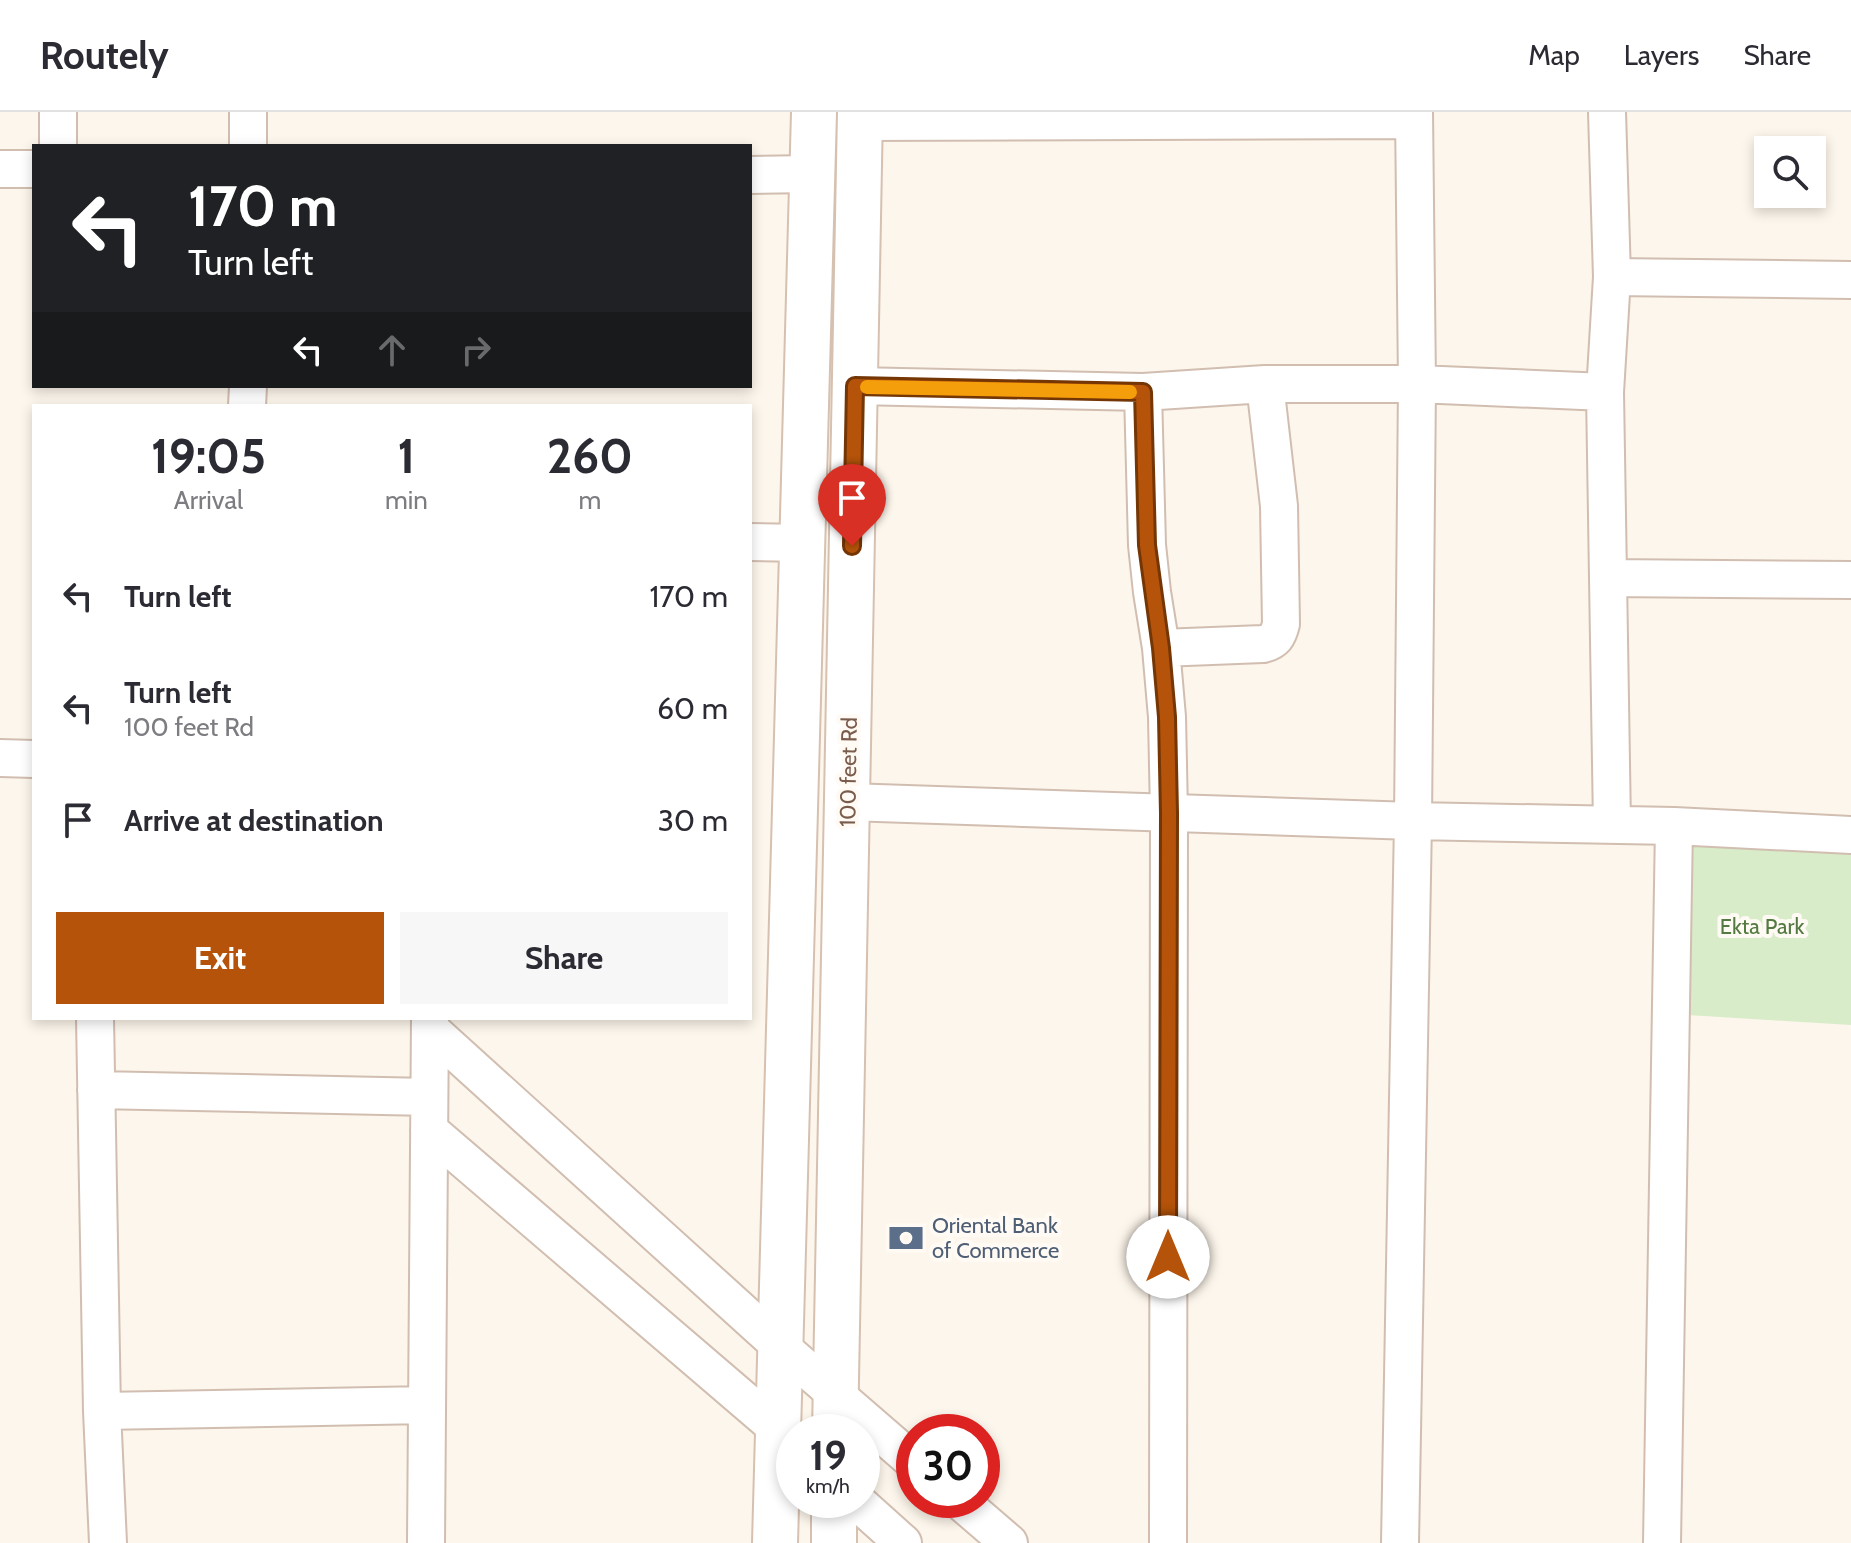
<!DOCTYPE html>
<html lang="en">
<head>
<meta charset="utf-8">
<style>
	body { margin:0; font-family:Cabin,sans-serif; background:#f7f7f7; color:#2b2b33; height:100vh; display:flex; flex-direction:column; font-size:30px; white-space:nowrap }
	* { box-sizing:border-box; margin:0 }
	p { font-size:26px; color:#7c7c81 }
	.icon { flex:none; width:44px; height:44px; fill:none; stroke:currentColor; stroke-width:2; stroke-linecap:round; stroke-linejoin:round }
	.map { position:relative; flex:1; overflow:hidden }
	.panel { position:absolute; left:32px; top:292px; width:720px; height:616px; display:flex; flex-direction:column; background:#fff; border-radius:0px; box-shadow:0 4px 12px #0003 }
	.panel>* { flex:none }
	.guide { position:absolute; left:32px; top:32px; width:720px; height:244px; border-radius:0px; box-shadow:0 4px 12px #0003; background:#202124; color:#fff; overflow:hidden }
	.tools { position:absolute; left:1754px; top:24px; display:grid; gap:16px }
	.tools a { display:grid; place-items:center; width:72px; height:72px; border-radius:0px; background:#fff; box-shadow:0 4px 12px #0003; font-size:40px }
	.speed { position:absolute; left:776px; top:1302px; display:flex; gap:16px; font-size:40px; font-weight:700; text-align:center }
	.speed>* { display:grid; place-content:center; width:104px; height:104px; border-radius:50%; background:#fff; box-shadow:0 4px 12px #0003; line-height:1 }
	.speed small { font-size:20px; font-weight:400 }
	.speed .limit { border:12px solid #d22; background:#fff; color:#111 }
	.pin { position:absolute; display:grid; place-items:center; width:68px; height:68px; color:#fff; margin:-82px -34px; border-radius:50% 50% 50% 0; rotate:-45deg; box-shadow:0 0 8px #0007 }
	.pin .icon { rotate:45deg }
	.me { position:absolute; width:88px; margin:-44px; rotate:0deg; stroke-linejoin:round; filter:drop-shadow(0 0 6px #0008) }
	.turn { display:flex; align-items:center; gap:28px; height:168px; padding:0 24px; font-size:36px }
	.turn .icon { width:104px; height:104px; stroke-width:2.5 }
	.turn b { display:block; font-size:56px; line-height:68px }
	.lanes { display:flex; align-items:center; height:76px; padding:0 24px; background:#0003; justify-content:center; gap:40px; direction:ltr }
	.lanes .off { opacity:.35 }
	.eta { display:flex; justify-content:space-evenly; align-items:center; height:136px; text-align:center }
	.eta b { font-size:48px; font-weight:700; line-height:56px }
	.action { display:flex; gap:16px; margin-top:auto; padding:16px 24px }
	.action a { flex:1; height:92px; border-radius:0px; background:#b45309; color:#fff; font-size:32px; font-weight:700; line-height:92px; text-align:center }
	.action a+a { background:#f7f7f7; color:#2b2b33 }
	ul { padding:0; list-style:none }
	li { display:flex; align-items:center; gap:24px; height:112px; padding:0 24px }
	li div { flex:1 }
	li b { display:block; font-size:30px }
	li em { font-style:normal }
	header { display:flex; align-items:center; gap:48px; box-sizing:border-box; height:112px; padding:0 40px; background:#fff; border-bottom:2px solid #e1e1e2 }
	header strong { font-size:38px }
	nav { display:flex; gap:44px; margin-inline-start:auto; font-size:28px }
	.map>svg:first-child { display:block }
</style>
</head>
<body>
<header>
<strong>Routely</strong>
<nav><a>Map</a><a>Layers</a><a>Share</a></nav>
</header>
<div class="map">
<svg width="1851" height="1431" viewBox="0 0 1851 1431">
	<rect width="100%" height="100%" fill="#fdf6ec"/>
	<path fill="#d8ecc9" d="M1674,714L1851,726V913L1671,902Z"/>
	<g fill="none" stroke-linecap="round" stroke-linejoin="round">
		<g stroke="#d1beb0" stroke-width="40">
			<path id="street" d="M58,0V34
				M1607,0L1612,165L1605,280L1612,713
				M860,10L1414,8
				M248,34V0
				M0,57H34
				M750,63L812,62
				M1612,165L1851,168
				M855,274L1143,280L1265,272H1417L1605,280
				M1143,280L1147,433L1152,480L1161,536L1167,605L1169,701L1168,1431
				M247,294L248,274
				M750,430L804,431
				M1608,466L1851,468
				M1161,536L1263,532C1275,529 1278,524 1281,512L1279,394L1265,272
				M0,646L34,647
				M848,690L1413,709L1674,714L1851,723
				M95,906L102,1299L108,1431
				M430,917L780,1234L914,1350
				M96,978L429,985
				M429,1018L793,1330
				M102,1299L427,1293
				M855,1388L903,1431
				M959,1388L1009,1431
				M426,1431L430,906
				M1400,1431L1413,709L1417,272L1414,0
				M1662,1431L1674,714"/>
		</g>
		<g stroke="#d6c0b0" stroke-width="48">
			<path id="secondary" d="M835,1320L860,0
				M775,1431L814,0
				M834,1431V1388"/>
		</g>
		<use href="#street" stroke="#fff" stroke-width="36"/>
		<use href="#secondary" stroke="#fff" stroke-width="44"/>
	</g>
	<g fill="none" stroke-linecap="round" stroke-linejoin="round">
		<g stroke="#753606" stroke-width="20">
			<path id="route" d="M852,434L855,274L1143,280L1147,433L1161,536L1167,605L1169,701L1168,1145"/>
		</g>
		<use href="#route" stroke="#b45309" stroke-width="14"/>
		<path stroke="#f59e0b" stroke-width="14" d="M867,275L1130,280"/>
	</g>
	<defs>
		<g id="bank-bare" transform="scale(2.76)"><path d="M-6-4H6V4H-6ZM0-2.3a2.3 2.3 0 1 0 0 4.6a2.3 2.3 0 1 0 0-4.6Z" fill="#5c6f8a" stroke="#fffaf3" stroke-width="2.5" paint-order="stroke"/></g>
	</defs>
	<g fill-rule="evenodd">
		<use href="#bank-bare" x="906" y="1126"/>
	</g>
	<g text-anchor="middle" stroke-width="8" stroke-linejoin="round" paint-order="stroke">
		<g font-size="22" fill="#7a5c4d" stroke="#fffaf3">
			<text transform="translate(848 660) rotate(-89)" y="8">100 feet Rd</text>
		</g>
		<g font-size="22" fill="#537a41" stroke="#fffaf3">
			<text x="1762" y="822">Ekta Park</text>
		</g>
		<g font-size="22" fill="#4e5e75" stroke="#fffaf3" text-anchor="start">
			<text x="932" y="1121">Oriental Bank<tspan x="932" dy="25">of Commerce</tspan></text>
		</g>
	</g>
</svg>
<div class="tools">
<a><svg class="icon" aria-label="search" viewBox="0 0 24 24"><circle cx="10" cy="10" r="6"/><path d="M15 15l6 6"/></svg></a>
</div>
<div class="speed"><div>19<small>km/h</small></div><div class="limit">30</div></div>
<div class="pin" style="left:852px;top:434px;background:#d93025"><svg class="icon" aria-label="arrive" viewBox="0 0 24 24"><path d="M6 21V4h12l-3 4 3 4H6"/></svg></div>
<svg class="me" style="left:1168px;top:1145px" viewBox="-20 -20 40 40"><circle r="19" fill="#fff"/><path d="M0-13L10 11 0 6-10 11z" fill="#b45309"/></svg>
<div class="guide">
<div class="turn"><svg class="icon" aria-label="left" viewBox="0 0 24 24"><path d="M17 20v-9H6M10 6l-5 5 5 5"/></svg><div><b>170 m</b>Turn left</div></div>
<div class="lanes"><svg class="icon" aria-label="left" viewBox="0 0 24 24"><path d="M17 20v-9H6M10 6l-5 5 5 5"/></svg><svg class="icon off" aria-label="ahead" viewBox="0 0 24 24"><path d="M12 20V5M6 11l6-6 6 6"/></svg><svg class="icon off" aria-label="right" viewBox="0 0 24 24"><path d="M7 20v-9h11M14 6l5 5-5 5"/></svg></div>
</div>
<section class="panel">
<div class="eta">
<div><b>19:05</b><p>Arrival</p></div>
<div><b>1</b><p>min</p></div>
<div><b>260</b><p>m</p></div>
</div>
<ul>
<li><svg class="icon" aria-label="left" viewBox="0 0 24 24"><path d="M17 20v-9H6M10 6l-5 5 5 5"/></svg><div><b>Turn left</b></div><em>170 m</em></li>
<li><svg class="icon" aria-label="left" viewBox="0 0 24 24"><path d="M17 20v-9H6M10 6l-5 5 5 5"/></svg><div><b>Turn left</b><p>100 feet Rd</p></div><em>60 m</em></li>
<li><svg class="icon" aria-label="arrive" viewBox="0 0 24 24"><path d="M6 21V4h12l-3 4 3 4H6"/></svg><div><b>Arrive at destination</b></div><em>30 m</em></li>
</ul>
<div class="action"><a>Exit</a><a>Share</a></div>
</section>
</div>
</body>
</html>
